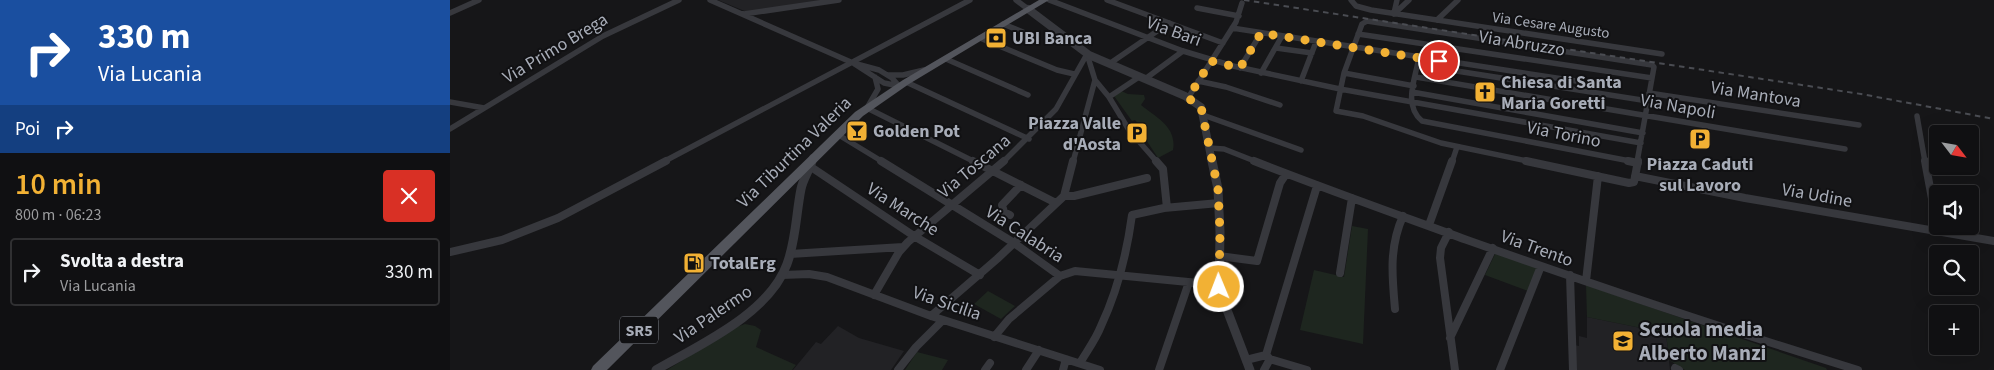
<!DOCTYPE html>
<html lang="it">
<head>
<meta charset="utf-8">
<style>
	body { margin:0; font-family:"Source Sans 3",sans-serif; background:#1e1e20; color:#f1f3f6; height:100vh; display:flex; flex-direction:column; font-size:19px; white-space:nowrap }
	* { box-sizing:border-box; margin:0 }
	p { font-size:16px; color:#9c9d9f }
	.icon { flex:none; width:28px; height:28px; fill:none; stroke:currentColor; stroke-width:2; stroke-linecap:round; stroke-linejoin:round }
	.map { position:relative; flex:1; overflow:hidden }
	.details { display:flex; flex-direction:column; background:#101012; width:450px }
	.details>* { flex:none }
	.banner { background:#1a4fa0; color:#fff; overflow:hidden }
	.needle { width:32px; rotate:121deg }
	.fabs { position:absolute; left:1479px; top:125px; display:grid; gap:10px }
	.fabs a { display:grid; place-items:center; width:50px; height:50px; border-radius:5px; background:#101012; box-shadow:0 5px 20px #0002,0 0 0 1px #303032; font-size:25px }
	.pin { position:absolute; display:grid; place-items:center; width:42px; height:42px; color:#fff; margin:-21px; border:2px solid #fff; border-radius:50%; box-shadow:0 1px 5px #0007 }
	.me { position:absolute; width:55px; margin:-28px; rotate:359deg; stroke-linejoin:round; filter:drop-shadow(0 0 4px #0008) }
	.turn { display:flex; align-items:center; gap:18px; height:105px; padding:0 15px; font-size:22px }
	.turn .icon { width:65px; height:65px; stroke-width:2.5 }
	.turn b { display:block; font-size:35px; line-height:42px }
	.then { display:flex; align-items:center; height:48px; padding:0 15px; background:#0003; gap:10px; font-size:19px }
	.round { display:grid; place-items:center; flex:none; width:52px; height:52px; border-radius:5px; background:#1e1e20 }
	.summary { display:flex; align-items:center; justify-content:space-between; height:85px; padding:0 15px }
	h1 { font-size:30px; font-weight:600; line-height:38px; color:#f2b134 }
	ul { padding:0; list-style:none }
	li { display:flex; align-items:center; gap:15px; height:68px; margin:0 10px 8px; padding:0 5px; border:2px solid #303032; border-radius:5px }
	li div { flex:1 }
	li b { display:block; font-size:19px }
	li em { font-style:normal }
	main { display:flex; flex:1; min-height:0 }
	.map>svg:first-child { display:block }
</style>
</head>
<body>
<main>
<section class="details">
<div class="banner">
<div class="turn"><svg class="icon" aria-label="right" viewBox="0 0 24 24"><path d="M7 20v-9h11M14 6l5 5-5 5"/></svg><div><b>330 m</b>Via Lucania</div></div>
<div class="then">Poi<svg class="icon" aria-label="right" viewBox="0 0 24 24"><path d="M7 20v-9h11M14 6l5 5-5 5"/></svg></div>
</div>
<div class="summary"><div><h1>10 min</h1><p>800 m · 06:23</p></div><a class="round" style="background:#d93025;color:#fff"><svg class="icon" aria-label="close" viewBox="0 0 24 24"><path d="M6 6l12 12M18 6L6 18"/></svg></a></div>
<ul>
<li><svg class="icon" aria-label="right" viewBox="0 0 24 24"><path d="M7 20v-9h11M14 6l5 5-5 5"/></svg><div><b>Svolta a destra</b><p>Via Lucania</p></div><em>330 m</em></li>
</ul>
</section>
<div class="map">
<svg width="1544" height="370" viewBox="0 0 1544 370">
	<rect width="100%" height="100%" fill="#161618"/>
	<path fill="#222225" d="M268,0H376L297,12Z
		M1137,317L1216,333L1220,370H1120L1119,344L1129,346V336L1137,338Z
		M388,326L409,338L454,351L441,370H343L366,342L371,344Z"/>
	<path fill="#1e261f" d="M671,91L678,94L694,95L695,99L691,105C707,118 727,127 723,150L708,158L689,129L692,128L685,120L682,121L664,96Z
		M902,226L918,229L913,344L850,330L864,270L894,277Z
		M1046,252L1088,267L1078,291L1035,275Z
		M1136,285L1376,368L1377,370H1235L1219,360L1216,333L1137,317Z
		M538,291L565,306L551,319L524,304Z
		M295,324L305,326L311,330L306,347L346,365L342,370H217L284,328Z
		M467,352L498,360L492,370H455Z"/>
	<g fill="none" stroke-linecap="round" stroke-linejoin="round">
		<path stroke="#37383d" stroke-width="5.5" d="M260,0L403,63L429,70L442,78L449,86
			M566,0L578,9
			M599,0L733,51L783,66L890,89L1191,143
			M657,0L773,43
			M901,0L906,6L921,10L1212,54
			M747,8L789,16
			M0,13L29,0
			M944,13L947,0
			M294,14L389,0
			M944,14L959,0
			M987,20L1008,0
			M553,24L573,32
			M782,28L1126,81
			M908,34L1202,78
			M530,38L607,70L624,74
			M826,48L862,53
			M969,58C965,79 953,105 972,121L1185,162
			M496,59L578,95
			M403,63L434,83L449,86
			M659,64L719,23
			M968,65L1198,101
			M790,68L811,33
			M811,73L832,36
			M894,73L964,86
			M438,75H453L474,70
			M425,77L428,89L417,108L525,162
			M966,77L1395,149
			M695,79L733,51
			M645,80L659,97L679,130L707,162
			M748,81L776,87L830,105
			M851,81L866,42
			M456,82L579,139
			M962,92L1193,133
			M1199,93L1409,125
			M659,97L689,77
			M738,98L786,22L792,3
			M0,102L34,108
			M753,115L851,150
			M1467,116L1475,162
			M0,129L153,36L229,0
			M387,134L433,162
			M759,148L774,149L807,162
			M213,162L520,0
			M553,162L606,109L637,54
			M623,162L645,80L637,54
			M1002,162L1007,147
			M1082,162L991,143L913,116L886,111L894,73L912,24L917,21L1202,65L1204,67L1187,162"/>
		<path stroke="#37383d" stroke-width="8" d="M431,161L564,243L610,276L625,271L769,285
			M523,161L606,203
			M706,161L713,169L717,208
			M804,161C875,189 946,214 1017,240C1147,286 1277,330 1408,370
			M1076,161L1179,183L1184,182L1188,161
			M1178,161L1188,163
			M1475,161L1488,231
			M361,167L464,236L530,275
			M1185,176L1295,198L1544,241
			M614,196H624L697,178
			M560,215L554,212L552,205L571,185
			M979,225L1002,161
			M999,232L991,248L990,258L1005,370
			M0,252L52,240L108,218L216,161
			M340,254L453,247
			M769,256L807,261L830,183L836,174
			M890,273L902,198
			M332,275L359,274L377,277L481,316L650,370
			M1120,275L1123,370
			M1136,281L1148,176
			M424,295L449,252L458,242L554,161
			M945,309C942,276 939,247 953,216
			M481,316L547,259L614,196L623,161
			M544,337L559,319L610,276
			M1000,338L1043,248
			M820,359L857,370
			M796,360L816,355
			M630,363C637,351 646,339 651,326C667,292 677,252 682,215L714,208L769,203
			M1225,368L1229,370
			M448,370L466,347L493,320
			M535,370L540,363
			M576,370L589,350
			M613,370L616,359
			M709,370L739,282
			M814,370L820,359L816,355L867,186
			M1050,370L1091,266"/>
		<path stroke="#37383d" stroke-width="8" d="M578,9L639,55L735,96L751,107L762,162
			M362,162L363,158"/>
		<path stroke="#37383d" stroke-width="9" d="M762,161L768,189L770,232L769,289L800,370
			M206,370C249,345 319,314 337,264C346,240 346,214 351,189C353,179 359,171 362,161"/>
		<path fill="#53555c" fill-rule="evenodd" d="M589,0H599L459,84L413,116L157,370H141L143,366L405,112L453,80Z"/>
		<path stroke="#4a4c52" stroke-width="2" stroke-dasharray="5.5 4.5" stroke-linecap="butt" d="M794,0L1411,94L1544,119"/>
	</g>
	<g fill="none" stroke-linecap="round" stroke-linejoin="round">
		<path stroke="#f2b134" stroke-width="9" stroke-dasharray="0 16.2" d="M769,287L770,232L768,189L751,107L738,98L761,61L790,68L811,33L989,61"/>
	</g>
	<defs>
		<g id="bank-square" transform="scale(1.125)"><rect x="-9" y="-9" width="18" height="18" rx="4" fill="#f2b134" stroke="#111113"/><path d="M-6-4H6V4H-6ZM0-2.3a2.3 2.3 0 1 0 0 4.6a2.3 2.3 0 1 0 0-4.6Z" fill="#111"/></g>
		<g id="church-square" transform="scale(1.125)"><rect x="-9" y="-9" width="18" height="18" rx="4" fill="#f2b134" stroke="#111113"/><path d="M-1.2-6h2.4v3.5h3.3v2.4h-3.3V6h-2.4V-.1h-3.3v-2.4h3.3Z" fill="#111"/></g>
		<g id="bar-square" transform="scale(1.125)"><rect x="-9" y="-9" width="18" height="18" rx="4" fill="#f2b134" stroke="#111113"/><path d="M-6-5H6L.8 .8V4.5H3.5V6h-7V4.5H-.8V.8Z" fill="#111"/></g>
		<g id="parking-square" transform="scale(1.125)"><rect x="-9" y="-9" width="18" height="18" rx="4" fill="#f2b134" stroke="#111113"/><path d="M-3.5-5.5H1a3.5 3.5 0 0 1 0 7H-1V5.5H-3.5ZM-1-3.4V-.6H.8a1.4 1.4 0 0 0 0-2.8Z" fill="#111"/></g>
		<g id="fuel-square" transform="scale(1.125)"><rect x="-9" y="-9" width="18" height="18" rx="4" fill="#f2b134" stroke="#111113"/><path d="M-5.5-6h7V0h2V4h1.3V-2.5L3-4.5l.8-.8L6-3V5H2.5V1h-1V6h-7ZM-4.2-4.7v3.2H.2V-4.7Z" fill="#111"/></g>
		<g id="school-square" transform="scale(1.125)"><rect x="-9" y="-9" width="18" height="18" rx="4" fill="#f2b134" stroke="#111113"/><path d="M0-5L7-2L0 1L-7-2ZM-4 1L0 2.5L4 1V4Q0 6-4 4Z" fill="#111"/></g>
	</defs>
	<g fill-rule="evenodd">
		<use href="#bank-square" x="546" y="38"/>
		<use href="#church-square" x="1035" y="92"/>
		<use href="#bar-square" x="407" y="131"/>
		<use href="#parking-square" x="687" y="133"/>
		<use href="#parking-square" x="1250" y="139"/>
		<use href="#fuel-square" x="244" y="263"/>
		<use href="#school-square" x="1173" y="341"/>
	</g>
	<g text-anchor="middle" stroke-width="4" stroke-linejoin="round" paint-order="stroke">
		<g font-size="15" fill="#a8adb8" stroke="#111113">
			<text transform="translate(1101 25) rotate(8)" y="5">Via Cesare Augusto</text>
		</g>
		<rect fill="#111113" stroke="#7b7e86" stroke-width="1" x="170" y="316.5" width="38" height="27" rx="4"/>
		<g font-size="16" font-weight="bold" fill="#a8adb8">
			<text x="189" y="336">SR5</text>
		</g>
		<g font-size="18" fill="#a8adb8" stroke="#111113">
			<text transform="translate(724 31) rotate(20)" y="6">Via Bari</text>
			<text transform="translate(1072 43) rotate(9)" y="6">Via Abruzzo</text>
			<text transform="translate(105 48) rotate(-31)" y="6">Via Primo Brega</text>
			<text transform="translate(1306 94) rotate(9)" y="6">Via Mantova</text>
			<text transform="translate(1228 106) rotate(10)" y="6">Via Napoli</text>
			<text transform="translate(1114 134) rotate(11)" y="6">Via Torino</text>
			<text transform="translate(344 152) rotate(-44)" y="6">Via Tiburtina Valeria</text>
			<text transform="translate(524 166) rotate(-40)" y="6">Via Toscana</text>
			<text transform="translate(1367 195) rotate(10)" y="6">Via Udine</text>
			<text transform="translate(453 209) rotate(33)" y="6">Via Marche</text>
			<text transform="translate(575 234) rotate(33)" y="6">Via Calabria</text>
			<text transform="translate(1087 248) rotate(20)" y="6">Via Trento</text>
			<text transform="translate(497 303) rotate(19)" y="6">Via Sicilia</text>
			<text transform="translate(263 314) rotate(-34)" y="6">Via Palermo</text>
		</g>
		<g font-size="18" font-weight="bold" fill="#a8adb8" stroke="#111113" text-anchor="start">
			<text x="562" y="44">UBI Banca</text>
			<text x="1051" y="88">Chiesa di Santa<tspan x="1051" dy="21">Maria Goretti</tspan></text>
			<text x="671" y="129" text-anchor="end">Piazza Valle<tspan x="671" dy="21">d'Aosta</tspan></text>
			<text x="423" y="137">Golden Pot</text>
			<text x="1250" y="170" text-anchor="middle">Piazza Caduti<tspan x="1250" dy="21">sul Lavoro</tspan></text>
			<text x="260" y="269">TotalErg</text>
		</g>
		<g font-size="21" font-weight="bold" fill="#a8adb8" stroke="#111113" text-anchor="start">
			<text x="1189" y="336">Scuola media<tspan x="1189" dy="24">Alberto Manzi</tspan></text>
		</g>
	</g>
</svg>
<div class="fabs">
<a><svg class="needle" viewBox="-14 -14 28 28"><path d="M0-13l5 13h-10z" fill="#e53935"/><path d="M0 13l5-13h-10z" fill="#9c9d9f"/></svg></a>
<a><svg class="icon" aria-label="sound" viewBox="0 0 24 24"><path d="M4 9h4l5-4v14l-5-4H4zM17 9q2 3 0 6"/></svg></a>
<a><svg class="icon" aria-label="search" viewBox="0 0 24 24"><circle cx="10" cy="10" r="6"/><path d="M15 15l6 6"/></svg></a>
<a>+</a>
</div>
<div class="pin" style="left:989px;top:61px;background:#d93025"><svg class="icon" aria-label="arrive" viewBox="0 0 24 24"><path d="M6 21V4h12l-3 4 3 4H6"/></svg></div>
<svg class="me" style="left:769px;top:287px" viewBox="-20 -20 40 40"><circle r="17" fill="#f2b134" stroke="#fff" stroke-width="3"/><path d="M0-11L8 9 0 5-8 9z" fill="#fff"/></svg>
</div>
</main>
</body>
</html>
